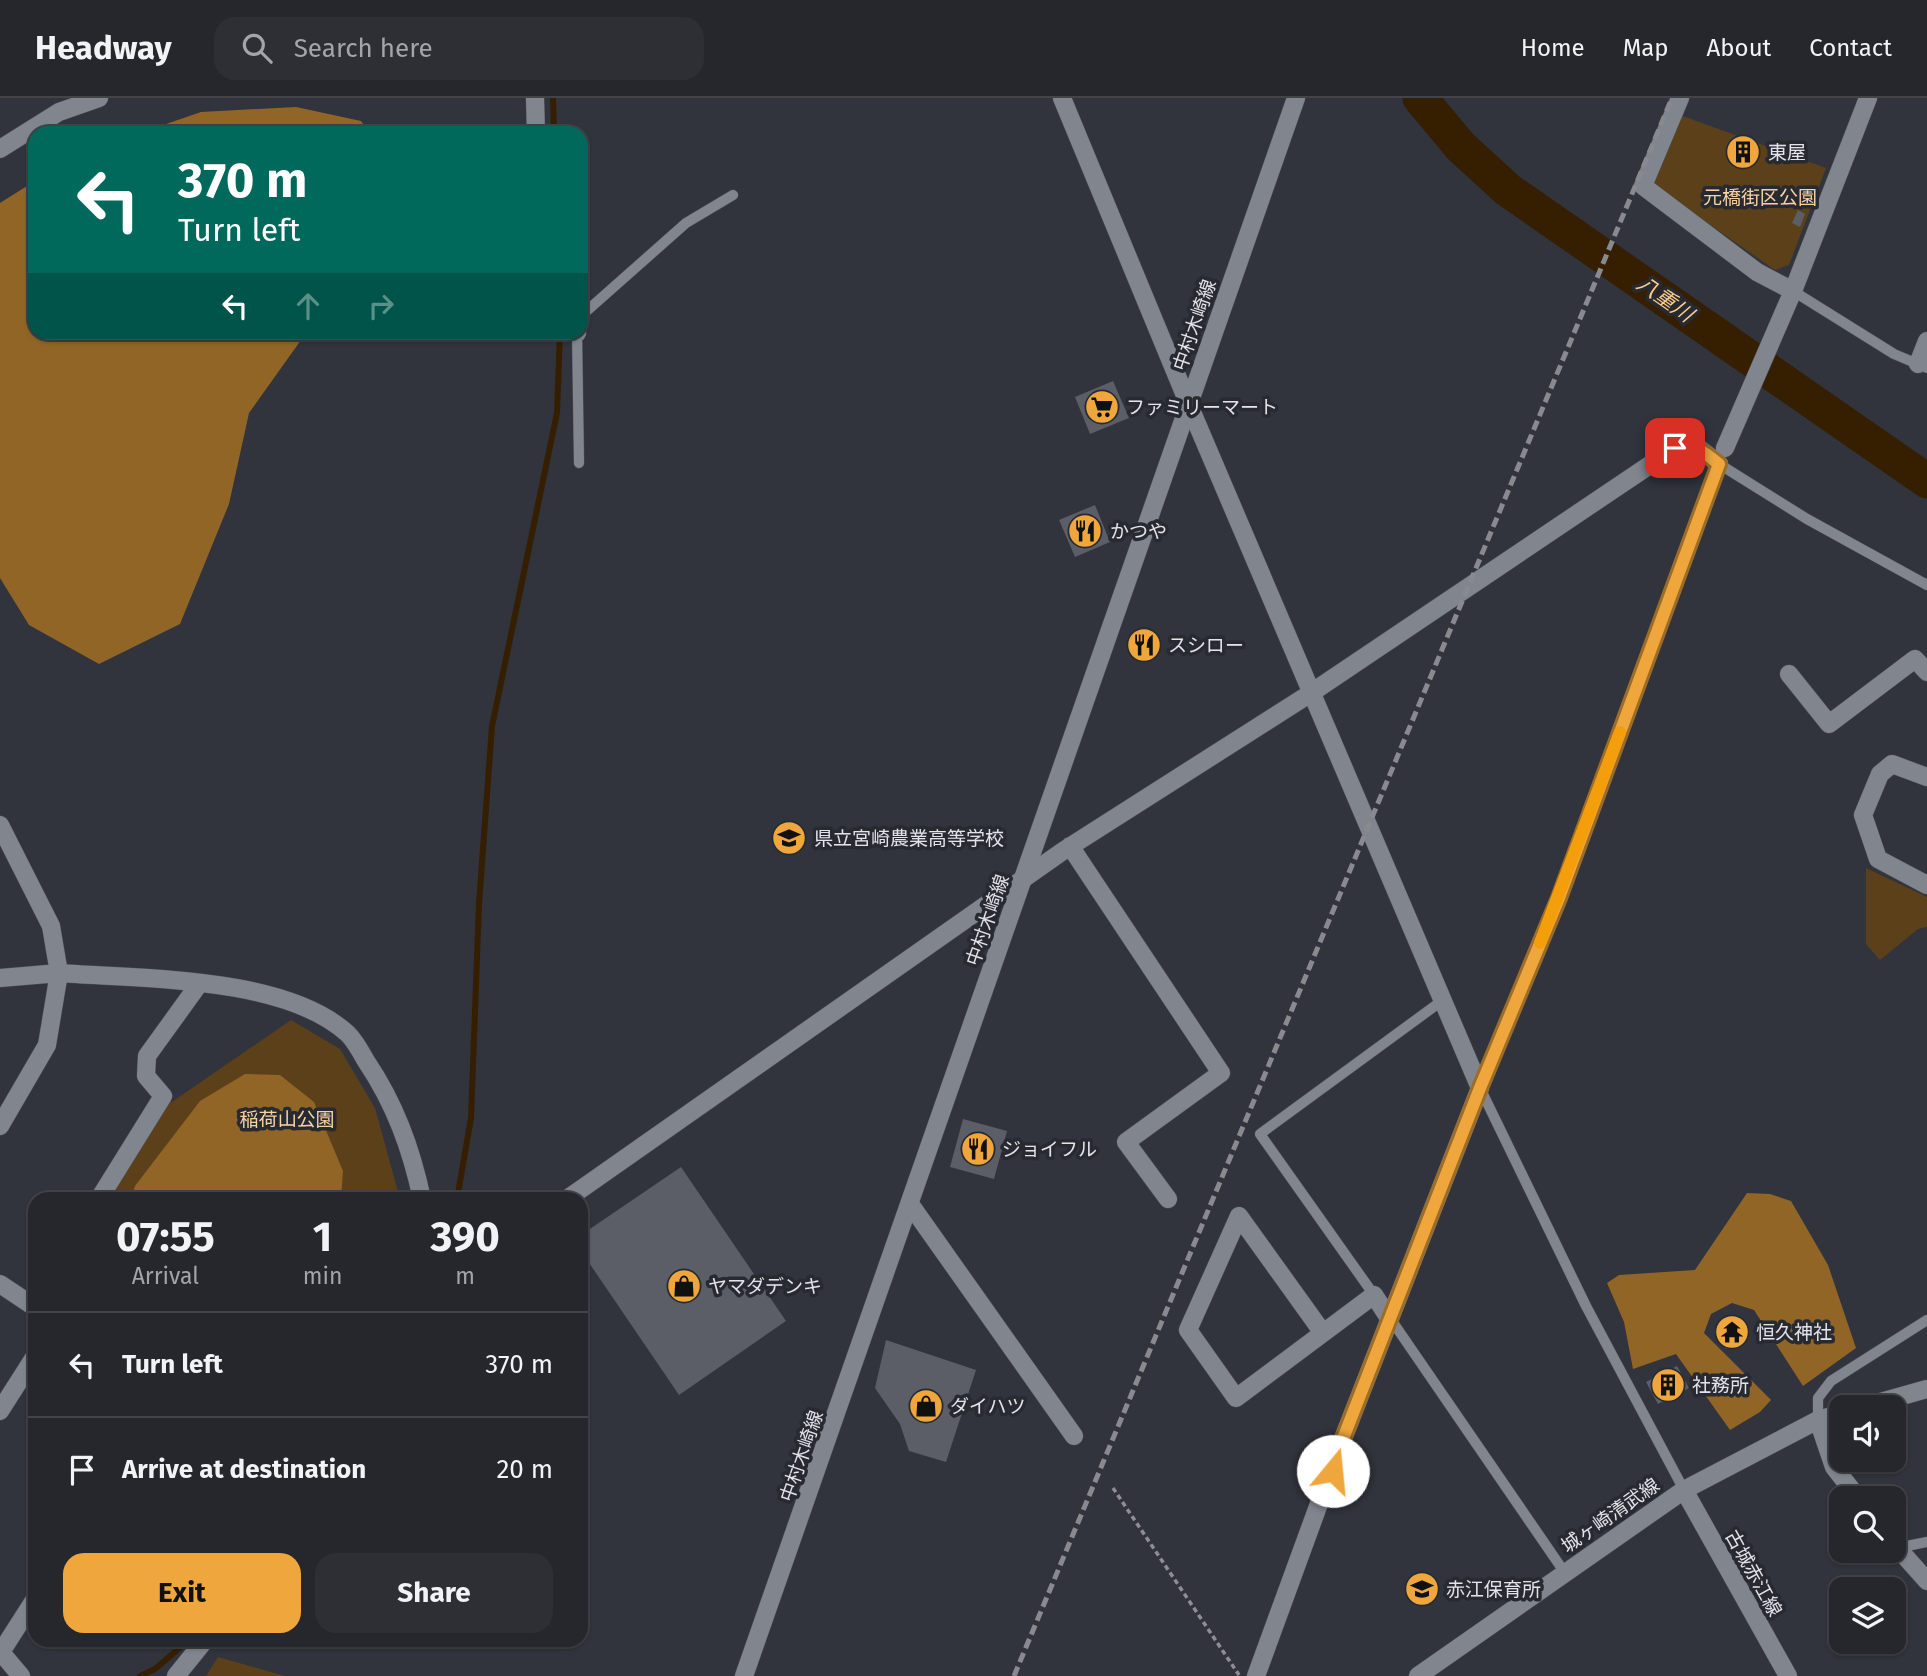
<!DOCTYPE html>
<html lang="en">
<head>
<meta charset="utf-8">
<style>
	body { margin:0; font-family:"Fira Sans","Noto Sans JP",sans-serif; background:#2d2f35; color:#f1f3f6; height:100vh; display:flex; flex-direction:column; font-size:26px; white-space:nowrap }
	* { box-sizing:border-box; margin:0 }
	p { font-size:23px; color:#a3a5aa }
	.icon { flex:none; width:38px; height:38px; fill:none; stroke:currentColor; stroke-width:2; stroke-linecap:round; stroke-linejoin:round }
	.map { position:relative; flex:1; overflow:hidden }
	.details { position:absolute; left:28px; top:1094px; width:560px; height:455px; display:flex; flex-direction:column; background:#25272d; border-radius:21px; box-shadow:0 2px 5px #0004,0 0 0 2px #424449 }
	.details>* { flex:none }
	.hud { position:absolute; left:28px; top:28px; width:560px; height:214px; border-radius:21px; box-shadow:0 2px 5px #0004,0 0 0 2px #424449; background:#00695c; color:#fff; overflow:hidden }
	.controls { position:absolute; left:1829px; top:1297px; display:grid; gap:14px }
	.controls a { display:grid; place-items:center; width:77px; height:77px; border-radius:14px; background:#25272d; box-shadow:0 2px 5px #0004,0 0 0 2px #424449; font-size:35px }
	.pin { position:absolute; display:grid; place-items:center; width:60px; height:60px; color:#fff; margin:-30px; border-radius:14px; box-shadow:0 4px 10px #0006 }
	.me { position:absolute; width:77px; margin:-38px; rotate:17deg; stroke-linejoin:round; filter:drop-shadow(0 0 5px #0008) }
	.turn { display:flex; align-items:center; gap:24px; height:147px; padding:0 35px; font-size:32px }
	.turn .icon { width:91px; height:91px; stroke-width:2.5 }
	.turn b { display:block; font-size:49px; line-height:60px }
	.lanes { display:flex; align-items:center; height:66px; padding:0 35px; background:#0003; justify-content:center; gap:35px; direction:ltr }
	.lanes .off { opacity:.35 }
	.eta { display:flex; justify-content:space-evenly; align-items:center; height:119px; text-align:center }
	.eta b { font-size:42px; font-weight:700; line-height:49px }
	.primary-button { display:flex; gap:14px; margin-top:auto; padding:14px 35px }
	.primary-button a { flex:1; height:80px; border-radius:21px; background:#efa73d; color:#111; font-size:28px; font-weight:700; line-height:80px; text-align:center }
	.primary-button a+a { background:#2d2f35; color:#f1f3f6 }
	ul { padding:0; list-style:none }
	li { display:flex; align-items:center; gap:21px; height:105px; padding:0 35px; border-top:2px solid #424449 }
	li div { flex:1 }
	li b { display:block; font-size:26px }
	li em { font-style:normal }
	header { display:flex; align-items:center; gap:42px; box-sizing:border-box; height:98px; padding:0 35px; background:#25272d; border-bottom:2px solid #424449 }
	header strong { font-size:33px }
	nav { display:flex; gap:38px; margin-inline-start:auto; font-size:24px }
	.search { width:490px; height:63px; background:#2d2f35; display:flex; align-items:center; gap:18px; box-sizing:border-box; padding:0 24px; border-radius:21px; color:#a3a5aa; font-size:26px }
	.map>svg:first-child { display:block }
</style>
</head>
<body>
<header>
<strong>Headway</strong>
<div class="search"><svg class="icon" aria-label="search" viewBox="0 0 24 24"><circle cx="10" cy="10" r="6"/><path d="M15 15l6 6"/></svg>Search here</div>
<nav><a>Home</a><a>Map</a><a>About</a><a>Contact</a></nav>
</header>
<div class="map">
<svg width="1927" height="1578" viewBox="0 0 1927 1578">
	<rect width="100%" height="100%" fill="#31343c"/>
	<path fill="#5b401a" d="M1680,17L1826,70L1789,167L1775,172L1650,85Z
		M1866,770L1927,799V829L1918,831L1880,862L1866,846Z
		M291,922L340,951L375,1010L400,1101H109L166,1008Z
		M218,1559L285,1578H206Z"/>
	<path fill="#916526" d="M296,9L361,23L369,35H140L201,14Z
		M35,83V234L306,235L249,315L229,406L180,526L99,566L29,527L0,480V105Z
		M245,976L280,977L314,1004L343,1073L341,1101H131L135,1088L200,1003Z
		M1747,1095L1770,1096L1791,1103L1828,1167L1856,1250L1803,1288L1754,1212L1732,1205L1711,1216L1704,1235L1771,1302L1760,1314L1730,1332L1676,1256L1633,1271L1624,1224L1607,1185L1619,1177L1695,1172Z"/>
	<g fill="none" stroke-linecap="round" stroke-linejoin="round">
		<path stroke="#361f00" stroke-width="6" d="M553,0L554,35
			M457,1101L471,1020L479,806L492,628L557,315L560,234
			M140,1578L155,1571L189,1542"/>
		<path stroke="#361f00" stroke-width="35" d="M1420,0L1461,49L1508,92L1927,383"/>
	</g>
	<path fill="#5b5e66" d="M1739,40L1757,57L1747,68L1728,51Z
		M1798,112L1805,116L1800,129L1792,125Z
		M1113,283L1129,320L1090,336L1075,299Z
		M1095,407L1110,444L1075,459L1059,422Z
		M963,1021L1007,1033L994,1081L950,1069Z
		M681,1069L786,1223L679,1297L581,1153V1137Z
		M1738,1217L1750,1234L1726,1251L1714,1233Z
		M886,1242L976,1272L946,1364L909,1353L900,1326L875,1290Z
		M1677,1268L1689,1290L1658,1306L1646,1284Z"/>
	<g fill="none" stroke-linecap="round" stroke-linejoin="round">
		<g stroke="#4e5056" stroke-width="11">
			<path id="lane" d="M1793,193L1894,256L1927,270
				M581,218L686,125L733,97
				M577,234L579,365
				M1719,366L1807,421L1927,487
				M1374,1197L1260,1036L1443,902
				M1390,1220L1565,1475
				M1818,1322V1300L1831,1283L1927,1222
				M1684,1392L1586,1208L1480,990L1559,800L1720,364
				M1897,1450L1927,1444"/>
		</g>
		<g stroke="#4e5056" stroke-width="19">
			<path id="street" d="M535,0L536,35
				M1680,0L1643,88L1757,174L1793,193
				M574,234L577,235
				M1918,266L1927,243
				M1189,307L1480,990L1339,1351L1256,1578
				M1725,350L1793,193L1868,0
				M1789,576L1829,626L1915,561L1927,574
				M1927,679L1892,666L1880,676L1863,717L1878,761L1927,787
				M1070,748L1221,975L1126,1044L1168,1101
				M59,875C141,881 285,878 348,936C355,943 361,954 366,963C395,1006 411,1050 422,1101
				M99,1101L163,998L146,978L147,958L199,886
				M567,1101L1063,753L1311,595L1675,350L1696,348L1719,366
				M910,1106L1074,1338
				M0,1186L33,1208
				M1323,1235L1239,1118L1188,1232L1236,1300L1374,1197L1389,1220
				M0,1313L35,1258
				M1,1554L35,1501
				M176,1578L205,1542"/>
		</g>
		<g stroke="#4e5056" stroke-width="19">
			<path id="secondary" d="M1062,0L1189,307
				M0,51L59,14L99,0
				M0,727L51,828L59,875L47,947L0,1028
				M0,880L59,875
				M1863,1309L1927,1291
				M1818,1322L1834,1369L1858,1400
				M1684,1392L1788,1578
				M1894,1446L1927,1483
				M0,1553L21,1578
				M744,1578L1296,0
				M1418,1578L1684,1392L1818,1322L1841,1315"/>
		</g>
		<path stroke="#8c8e94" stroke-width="3.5" stroke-dasharray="5 3.5" stroke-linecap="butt" d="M1113,1390L1239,1577"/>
		<use href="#lane" stroke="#81858d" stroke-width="10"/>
		<use href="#street" stroke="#81858d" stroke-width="18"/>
		<use href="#secondary" stroke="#81858d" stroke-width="18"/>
		<path stroke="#888a90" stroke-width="5" stroke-dasharray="10 5" stroke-linecap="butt" d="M1014,1578L1672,0"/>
	</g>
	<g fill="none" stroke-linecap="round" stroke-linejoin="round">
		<g stroke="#9b6d28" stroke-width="18">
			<path id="route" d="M1333,1373L1339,1351L1480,990L1559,800L1719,366C1703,354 1695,344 1675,350"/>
		</g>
		<use href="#route" stroke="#efa73d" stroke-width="12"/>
		<path stroke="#f59e0b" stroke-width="12" d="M1540,845L1620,634"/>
	</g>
	<defs>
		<g id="building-disc" transform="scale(1.75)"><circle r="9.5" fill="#efa73d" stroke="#272a31"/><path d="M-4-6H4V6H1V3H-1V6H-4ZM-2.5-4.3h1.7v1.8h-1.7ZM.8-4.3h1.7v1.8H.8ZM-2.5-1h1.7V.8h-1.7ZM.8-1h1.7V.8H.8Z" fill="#111"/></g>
		<g id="supermarket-disc" transform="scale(1.75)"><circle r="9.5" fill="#efa73d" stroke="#272a31"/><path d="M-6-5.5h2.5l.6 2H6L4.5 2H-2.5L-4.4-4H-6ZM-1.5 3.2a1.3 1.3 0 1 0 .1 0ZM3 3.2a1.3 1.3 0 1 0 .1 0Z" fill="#111"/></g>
		<g id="restaurant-disc" transform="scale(1.75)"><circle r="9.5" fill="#efa73d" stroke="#272a31"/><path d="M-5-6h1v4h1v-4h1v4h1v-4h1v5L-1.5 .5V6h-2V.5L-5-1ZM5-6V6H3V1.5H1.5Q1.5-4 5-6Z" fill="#111"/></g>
		<g id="school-disc" transform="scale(1.75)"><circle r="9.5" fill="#efa73d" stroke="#272a31"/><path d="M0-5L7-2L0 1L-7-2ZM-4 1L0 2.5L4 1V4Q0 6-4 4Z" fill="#111"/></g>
		<g id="shop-disc" transform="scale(1.75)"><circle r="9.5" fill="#efa73d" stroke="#272a31"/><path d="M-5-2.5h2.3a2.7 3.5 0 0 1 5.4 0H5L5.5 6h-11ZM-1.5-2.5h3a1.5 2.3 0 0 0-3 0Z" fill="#111"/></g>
		<g id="temple-disc" transform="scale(1.75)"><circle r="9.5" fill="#efa73d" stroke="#272a31"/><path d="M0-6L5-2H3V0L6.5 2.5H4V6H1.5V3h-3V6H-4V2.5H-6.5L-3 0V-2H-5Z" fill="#111"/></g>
	</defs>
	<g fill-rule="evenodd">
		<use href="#building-disc" x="1743" y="54"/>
		<use href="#supermarket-disc" x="1102" y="309"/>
		<use href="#restaurant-disc" x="1085" y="433"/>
		<use href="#restaurant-disc" x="1144" y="547"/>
		<use href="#school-disc" x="789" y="740"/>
		<use href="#restaurant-disc" x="978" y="1051"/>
		<use href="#shop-disc" x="684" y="1188"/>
		<use href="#temple-disc" x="1732" y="1234"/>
		<use href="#building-disc" x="1668" y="1287"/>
		<use href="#shop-disc" x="926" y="1308"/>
		<use href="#school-disc" x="1422" y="1491"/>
	</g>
	<g text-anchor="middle" stroke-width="7" stroke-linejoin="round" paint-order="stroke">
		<g font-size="19" fill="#e3e4e9" stroke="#272a31" text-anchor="start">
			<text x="1768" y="61">東屋</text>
			<text x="1126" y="316">ファミリーマート</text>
			<text x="1110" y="440">かつや</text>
			<text x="1168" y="554">スシロー</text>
			<text x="814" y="747">県立宮崎農業高等学校</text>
			<text x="1002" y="1058">ジョイフル</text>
			<text x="708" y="1195">ヤマダデンキ</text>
			<text x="1756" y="1241">恒久神社</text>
			<text x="1692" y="1294">社務所</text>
			<text x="950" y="1315">ダイハツ</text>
			<text x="1446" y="1498">赤江保育所</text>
		</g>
		<g font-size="19" fill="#f9d2a2" stroke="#272a31">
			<text x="1760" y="106">元橋街区公園</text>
			<text x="287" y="1028">稲荷山公園</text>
		</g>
		<g font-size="19" fill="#e3e4e9" stroke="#272a31">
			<text transform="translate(1194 227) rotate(-71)" y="7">中村木崎線</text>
			<text transform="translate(987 822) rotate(-71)" y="7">中村木崎線</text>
			<text transform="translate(801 1358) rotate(-71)" y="7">中村木崎線</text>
			<text transform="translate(1610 1417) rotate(-35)" y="7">城ヶ崎清武線</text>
			<text transform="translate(1754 1475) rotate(61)" y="7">古城赤江線</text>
		</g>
		<g font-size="21" font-style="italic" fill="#ffcb89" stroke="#272a31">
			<text transform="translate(1665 201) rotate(35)" y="7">八重川</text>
		</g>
	</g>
</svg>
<div class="controls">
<a><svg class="icon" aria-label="sound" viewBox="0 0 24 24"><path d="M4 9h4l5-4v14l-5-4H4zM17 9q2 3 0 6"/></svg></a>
<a><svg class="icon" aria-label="search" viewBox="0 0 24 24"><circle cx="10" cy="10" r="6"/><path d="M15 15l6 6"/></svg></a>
<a><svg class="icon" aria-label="layers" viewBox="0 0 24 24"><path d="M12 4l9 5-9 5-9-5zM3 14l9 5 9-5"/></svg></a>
</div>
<div class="pin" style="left:1675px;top:350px;background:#d93025"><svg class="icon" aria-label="arrive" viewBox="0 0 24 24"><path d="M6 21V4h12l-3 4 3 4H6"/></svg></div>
<svg class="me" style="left:1333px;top:1373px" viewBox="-20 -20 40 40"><circle r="19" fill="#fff"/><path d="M0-13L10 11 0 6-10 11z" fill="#efa73d"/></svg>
<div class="hud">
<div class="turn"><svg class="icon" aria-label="left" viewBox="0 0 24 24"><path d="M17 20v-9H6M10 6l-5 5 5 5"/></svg><div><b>370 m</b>Turn left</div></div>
<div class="lanes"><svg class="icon" aria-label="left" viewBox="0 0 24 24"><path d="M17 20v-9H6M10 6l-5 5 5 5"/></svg><svg class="icon off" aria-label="ahead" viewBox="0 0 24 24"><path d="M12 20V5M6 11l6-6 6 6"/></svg><svg class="icon off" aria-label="right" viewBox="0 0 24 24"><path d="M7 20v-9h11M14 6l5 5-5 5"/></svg></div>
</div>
<section class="details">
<div class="eta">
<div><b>07:55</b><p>Arrival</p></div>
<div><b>1</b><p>min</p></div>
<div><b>390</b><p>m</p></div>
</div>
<ul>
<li><svg class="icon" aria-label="left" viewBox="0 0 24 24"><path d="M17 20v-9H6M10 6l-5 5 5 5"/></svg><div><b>Turn left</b></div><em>370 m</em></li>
<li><svg class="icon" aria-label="arrive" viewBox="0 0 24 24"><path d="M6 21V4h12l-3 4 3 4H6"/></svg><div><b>Arrive at destination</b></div><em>20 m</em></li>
</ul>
<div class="primary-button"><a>Exit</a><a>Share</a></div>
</section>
</div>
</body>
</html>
